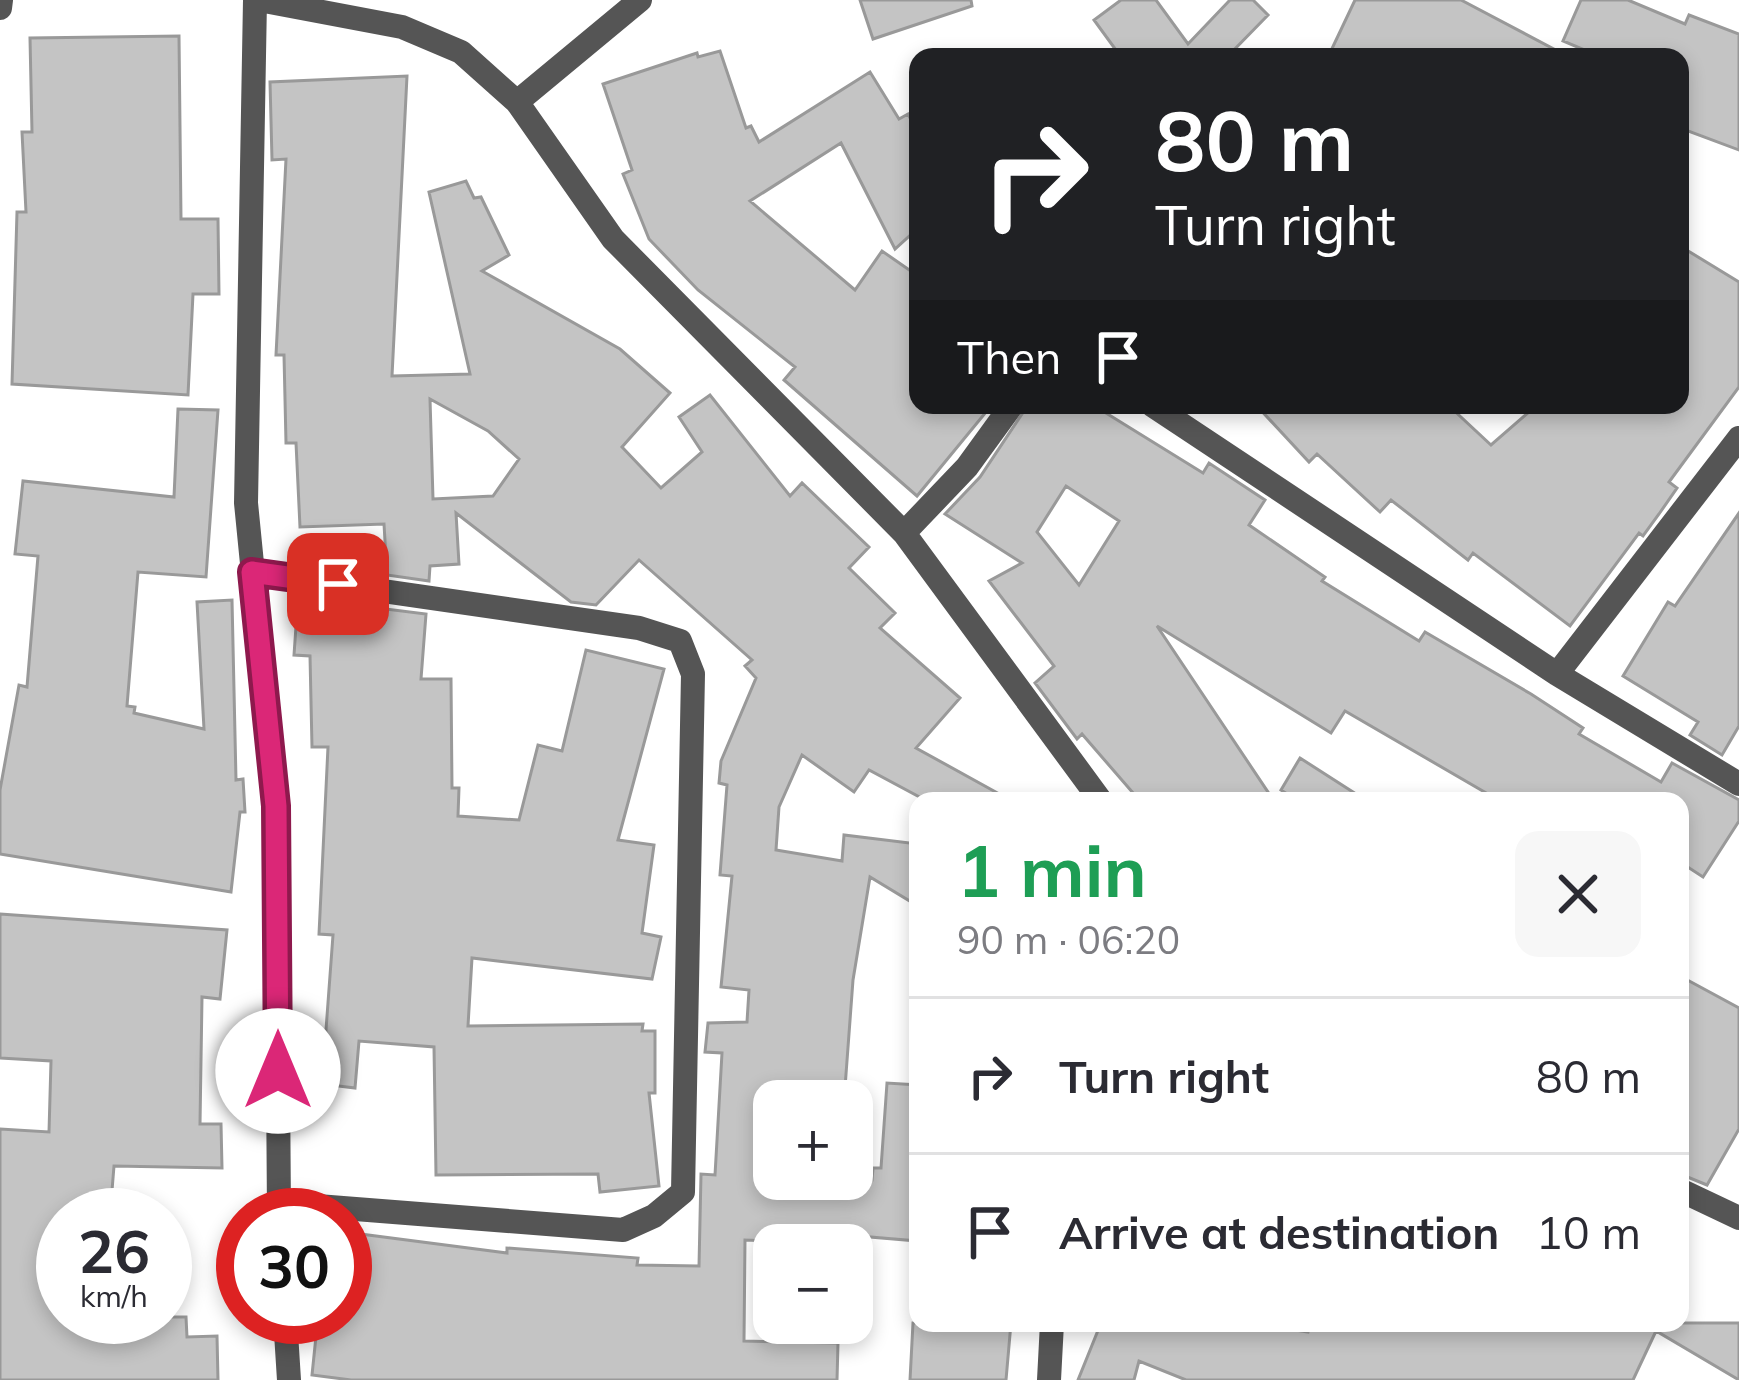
<!DOCTYPE html>
<html lang="en">
<head>
<meta charset="utf-8">
<style>
	body { margin:0; font-family:Mulish,sans-serif; background:#f7f7f7; color:#2b2b33; height:100vh; display:flex; flex-direction:column; font-size:45px; white-space:nowrap }
	* { box-sizing:border-box; margin:0 }
	p { font-size:39px; color:#7c7c81 }
	.icon { flex:none; width:66px; height:66px; fill:none; stroke:currentColor; stroke-width:2; stroke-linecap:round; stroke-linejoin:round }
	.map { position:relative; flex:1; overflow:hidden }
	.drawer { position:absolute; left:909px; top:792px; width:780px; height:540px; display:flex; flex-direction:column; background:#fff; border-radius:24px; box-shadow:0 6px 18px #0003 }
	.drawer>* { flex:none }
	.guide { position:absolute; left:909px; top:48px; width:780px; height:366px; border-radius:24px; box-shadow:0 6px 18px #0003; background:#202124; color:#fff; overflow:hidden }
	.buttons { position:absolute; left:753px; top:1080px; display:grid; gap:24px }
	.buttons a { display:grid; place-items:center; width:120px; height:120px; border-radius:24px; background:#fff; box-shadow:0 6px 18px #0003; font-size:60px }
	.speed { position:absolute; left:36px; top:1188px; display:flex; gap:24px; font-size:60px; font-weight:700; text-align:center }
	.speed>* { display:grid; place-content:center; width:156px; height:156px; border-radius:50%; background:#fff; box-shadow:0 6px 18px #0003; line-height:1 }
	.speed small { font-size:30px; font-weight:400 }
	.speed .limit { border:18px solid #d22; background:#fff; color:#111 }
	.pin { position:absolute; display:grid; place-items:center; width:102px; height:102px; color:#fff; margin:-51px; border-radius:24px; box-shadow:0 6px 18px #0006 }
	.me { position:absolute; width:132px; margin:-66px; rotate:0deg; stroke-linejoin:round; filter:drop-shadow(0 0 9px #0008) }
	.turn { display:flex; align-items:center; gap:42px; height:252px; padding:0 48px; font-size:54px }
	.turn .icon { width:156px; height:156px; stroke-width:2.5 }
	.turn b { display:block; font-size:84px; line-height:102px }
	.then { display:flex; align-items:center; height:114px; padding:0 48px; background:#0003; gap:24px; font-size:45px }
	.round { display:grid; place-items:center; flex:none; width:126px; height:126px; border-radius:24px; background:#f7f7f7 }
	.head { display:flex; align-items:center; justify-content:space-between; height:204px; padding:0 48px }
	h1 { font-size:72px; font-weight:700; line-height:90px; color:#1e9e55 }
	ul { padding:0; list-style:none }
	li { display:flex; align-items:center; gap:36px; height:156px; padding:0 48px; border-top:3px solid #e1e1e2 }
	li div { flex:1 }
	li b { display:block; font-size:45px }
	li em { font-style:normal }
	.map>svg:first-child { display:block }
</style>
</head>
<body>
<div class="map">
<svg width="1739" height="1380" viewBox="0 0 1739 1380">
	<rect width="100%" height="100%" fill="#fff"/>
	<path fill="#c4c4c4" stroke="#999" stroke-width="3" fill-rule="evenodd" d="M860,0H971L972,6L873,39Z
		M1121,0H1156L1188,44L1230,0H1253L1268,15L1227,57H1121L1094,20Z
		M1355,0H1461L1569,57H1328Z
		M1581,0H1628L1685,24L1689,15L1739,34V150L1680,128V57H1601L1563,41Z
		M179,36L181,219H218L219,294H193L188,395L12,384L17,212H26L22,132H32L30,38Z
		M720,51L746,128L751,126L759,142L870,72L899,119L908,114L918,133V228L895,249L841,143L750,201L855,290L882,251L918,276V405L991,406L917,496L784,380L795,367L698,290L649,239L623,174L632,170L603,84L697,53L698,57Z
		M407,76L392,376L470,374L429,192L466,181L474,198L481,197L509,255L482,271L620,349L670,393L622,447L661,488L702,452L679,417L710,395L790,496L802,483L869,547L849,568L895,613L880,628L960,698L916,748L1012,801H927L869,770L854,792L802,755L779,807L776,850L842,861L844,835L918,844V906L870,877L853,980L844,1101H774V1179L872,1180L873,1168H881L887,1083L918,1085V1241L834,1234V1243L745,1240L744,1341L838,1343L837,1380H351L312,1375L318,1317H345V1232L507,1253V1248L638,1258L637,1265L699,1266L701,1174L715,1175L722,1053L705,1052L708,1023L747,1022L749,990L721,987L732,876L720,875L727,785L719,783L721,761L756,678L745,666L752,660L639,560L596,605L571,602L456,513L459,564L430,566L429,581L387,575L384,524L300,527L296,443H286L284,355H276L286,159L272,160L270,82ZM430,399L488,431L519,459L493,496L433,499Z
		M1680,246L1739,282V387L1669,482L1677,488L1659,514L1643,536L1639,533L1570,626L1473,553L1468,560L1391,500L1380,512L1317,454L1309,462L1256,405H1448L1491,445L1537,405H1680Z
		M1028,405H1093L1203,473L1209,463L1265,500L1249,525L1325,577L1322,581L1419,641L1425,632L1531,694L1583,728L1579,734L1661,782L1672,763L1739,800V821L1703,877L1680,862V801H1500L1345,711L1331,733L1157,626L1274,801H1140L1082,734L1077,739L1035,683L1054,666L989,581L1022,563L945,514L980,477ZM1066,486L1119,521L1079,585L1037,532Z
		M178,409L218,410L206,577L138,572L127,706L135,707L134,713L204,729L197,602L232,600L236,780L243,779L245,812H240L231,892L0,854V790L19,685L27,687L38,556L15,554L23,481L174,497Z
		M1739,513V726L1722,755L1690,735L1698,722L1623,676L1668,602L1675,606Z
		M298,598L426,614L421,679H451L452,788H459L458,816L519,820L538,745L562,751L586,650L664,669L618,840L654,845L642,933L661,937L652,979L472,958L468,1026L643,1024L642,1031H655V1093H649L659,1186L600,1192L598,1174L436,1175L434,1047L359,1041L355,1088L322,1084L333,935L319,934L328,747H312L310,656L294,655Z
		M1300,758L1367,801H1298L1281,790Z
		M0,914L227,930L220,999L202,997L200,1124H221L222,1168L114,1166L110,1215H63V1317H186L187,1337L217,1336L218,1380H0V1129L49,1132L51,1061L0,1058Z
		M1680,976L1739,1008V1129L1707,1185L1680,1174Z
		M913,1323H1011L1006,1380H910Z
		M1101,1323H1252L1308,1332L1311,1323H1739V1380L1656,1331L1633,1380H1186L1139,1361L1134,1380H1078Z"/>
	<g fill="none" stroke-linecap="round" stroke-linejoin="round">
		<path stroke="#555" stroke-width="24" d="M255,0L246,503L276,806L279,1214
			M259,0L402,27L461,52L517,102L613,239L904,533L1101,801
			M0,8L1,0
			M517,102L640,0
			M1152,405L1557,674L1739,784
			M904,533L967,467L1012,405
			M252,572L639,628L680,641L693,674L683,1192L654,1216L623,1230L279,1203
			M1557,674L1739,438
			M1680,1190L1739,1218
			M285,1317L289,1380
			M1049,1380L1052,1323"/>
	</g>
	<g fill="none" stroke-linecap="round" stroke-linejoin="round">
		<g stroke="#8e194d" stroke-width="30">
			<path id="route" d="M278,1071L276,806L252,572L338,584"/>
		</g>
		<use href="#route" stroke="#db2777" stroke-width="21"/>
	</g>
</svg>
<div class="buttons">
<a>+</a>
<a>−</a>
</div>
<div class="speed"><div>26<small>km/h</small></div><div class="limit">30</div></div>
<div class="pin" style="left:338px;top:584px;background:#d93025"><svg class="icon" aria-label="arrive" viewBox="0 0 24 24"><path d="M6 21V4h12l-3 4 3 4H6"/></svg></div>
<svg class="me" style="left:278px;top:1071px" viewBox="-20 -20 40 40"><circle r="19" fill="#fff"/><path d="M0-13L10 11 0 6-10 11z" fill="#db2777"/></svg>
<div class="guide">
<div class="turn"><svg class="icon" aria-label="right" viewBox="0 0 24 24"><path d="M7 20v-9h11M14 6l5 5-5 5"/></svg><div><b>80 m</b>Turn right</div></div>
<div class="then">Then<svg class="icon" aria-label="arrive" viewBox="0 0 24 24"><path d="M6 21V4h12l-3 4 3 4H6"/></svg></div>
</div>
<section class="drawer">
<div class="head"><div><h1>1 min</h1><p>90 m · 06:20</p></div><a class="round"><svg class="icon" aria-label="close" viewBox="0 0 24 24"><path d="M6 6l12 12M18 6L6 18"/></svg></a></div>
<ul>
<li><svg class="icon" aria-label="right" viewBox="0 0 24 24"><path d="M7 20v-9h11M14 6l5 5-5 5"/></svg><div><b>Turn right</b></div><em>80 m</em></li>
<li><svg class="icon" aria-label="arrive" viewBox="0 0 24 24"><path d="M6 21V4h12l-3 4 3 4H6"/></svg><div><b>Arrive at destination</b></div><em>10 m</em></li>
</ul>
</section>
</div>
</body>
</html>
